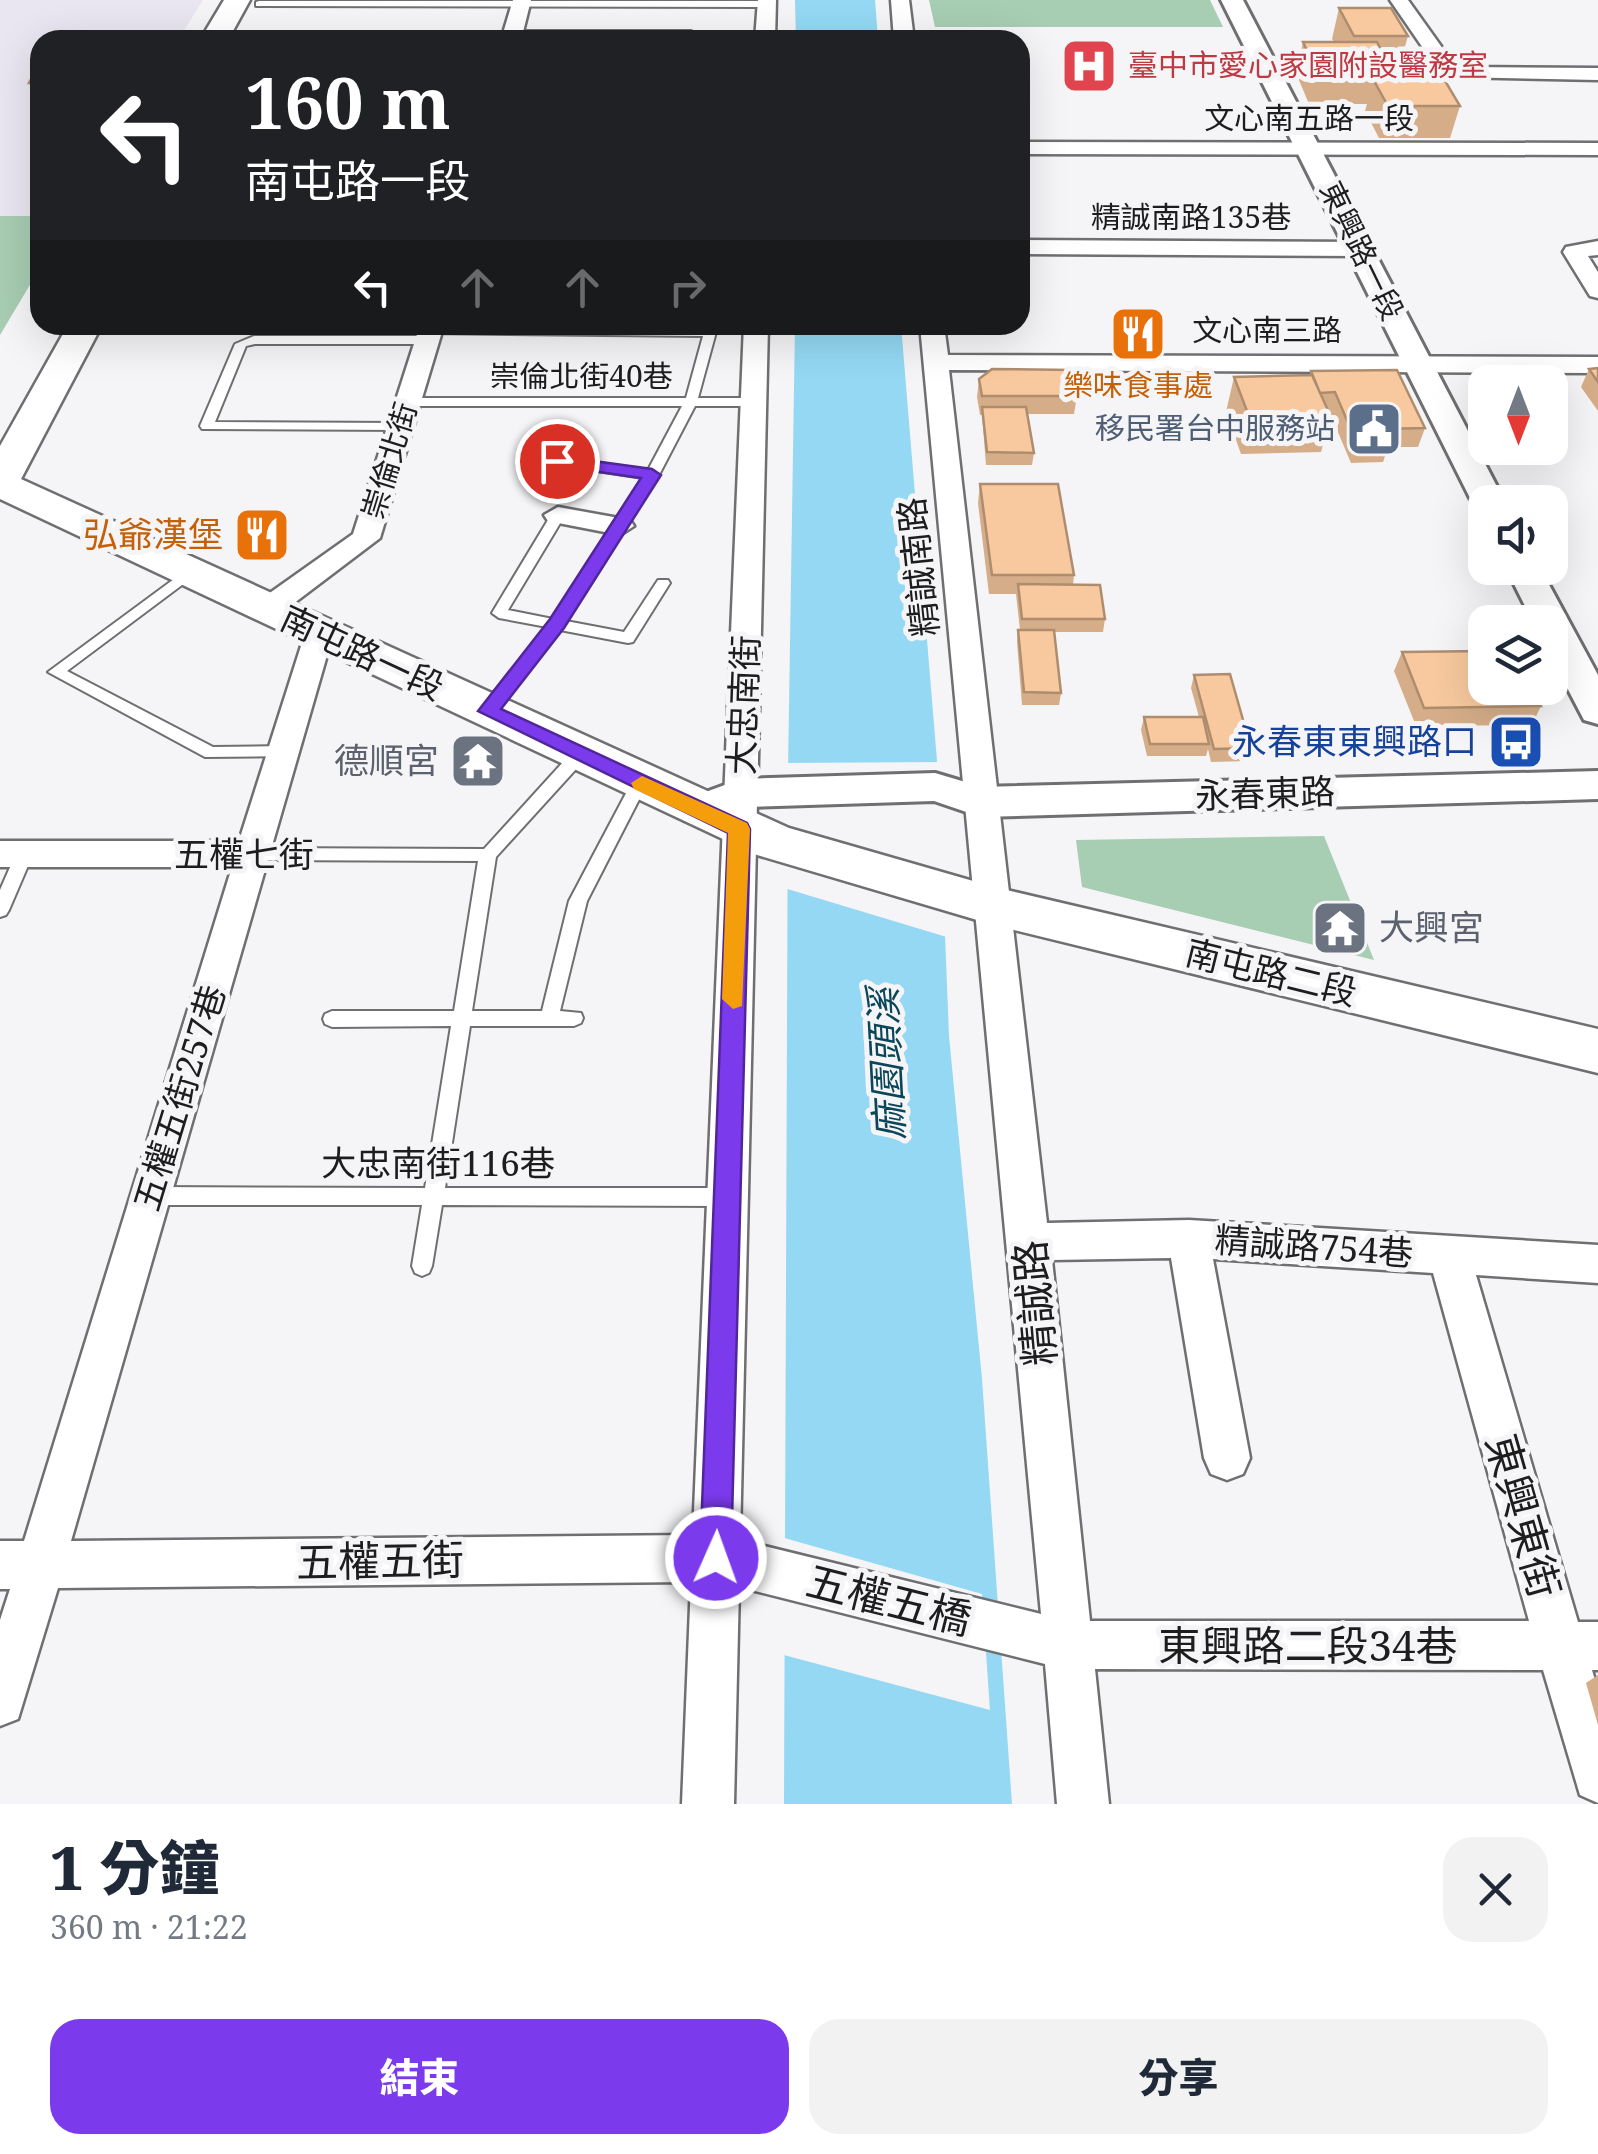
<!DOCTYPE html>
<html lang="zh-TW">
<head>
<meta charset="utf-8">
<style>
	body { margin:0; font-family:"Noto Serif","Noto Sans TC",serif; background:#f2f2f3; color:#1f2937; height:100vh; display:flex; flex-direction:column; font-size:38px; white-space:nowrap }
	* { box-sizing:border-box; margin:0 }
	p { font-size:32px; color:#747a83 }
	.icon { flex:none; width:55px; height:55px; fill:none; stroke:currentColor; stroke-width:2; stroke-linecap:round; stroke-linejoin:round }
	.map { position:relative; height:1804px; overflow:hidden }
	.drawer { display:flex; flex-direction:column; background:#fff; flex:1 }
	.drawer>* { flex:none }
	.banner { position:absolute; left:30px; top:30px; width:1000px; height:305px; border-radius:30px; box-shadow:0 10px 40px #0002; background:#202124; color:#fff; overflow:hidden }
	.needle { width:65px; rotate:180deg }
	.tools { position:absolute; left:1468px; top:365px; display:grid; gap:20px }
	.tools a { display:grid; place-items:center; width:100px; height:100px; border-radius:20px; background:#fff; box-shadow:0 10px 40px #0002; font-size:50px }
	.pin { position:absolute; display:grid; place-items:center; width:85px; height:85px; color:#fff; margin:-42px; border:5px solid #fff; border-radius:50%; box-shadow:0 2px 10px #0007 }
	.me { position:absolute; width:110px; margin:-55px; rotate:2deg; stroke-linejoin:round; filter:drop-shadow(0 0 8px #0008) }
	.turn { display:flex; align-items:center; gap:35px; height:210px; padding:0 50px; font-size:45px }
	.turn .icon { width:130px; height:130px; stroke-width:2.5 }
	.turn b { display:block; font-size:70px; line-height:85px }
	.lanes { display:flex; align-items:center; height:95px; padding:0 50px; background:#0003; justify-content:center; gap:50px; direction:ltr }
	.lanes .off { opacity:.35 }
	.round { display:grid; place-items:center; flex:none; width:105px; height:105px; border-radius:30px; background:#f2f2f3 }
	.summary { display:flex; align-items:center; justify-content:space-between; height:170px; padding:0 50px }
	h1 { font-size:60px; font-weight:800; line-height:75px }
	.button { display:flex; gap:20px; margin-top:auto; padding:20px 50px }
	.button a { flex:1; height:115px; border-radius:30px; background:#7c3aed; color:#fff; font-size:40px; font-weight:800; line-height:115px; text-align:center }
	.button a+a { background:#f2f2f3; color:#1f2937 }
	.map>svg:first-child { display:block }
</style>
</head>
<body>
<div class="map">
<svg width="1598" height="1804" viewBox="0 0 1598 1804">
	<rect width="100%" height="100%" fill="#f5f4f7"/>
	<path fill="#eae6f1" d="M0,0H203L178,40H40V216H0Z"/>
	<path fill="#a7cdb2" d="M929,0H1210L1223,27H935Z
		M0,216H40V268L0,335Z
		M1324,836L1374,960L1082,887L1076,840Z"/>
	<path fill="#94d8f3" d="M795,0H875L878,40H796Z
		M795,325H901L939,785L949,1036L982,1379L1012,1804H784L788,772Z"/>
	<path fill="#f5f4f7" d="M942,762L950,938L784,888L783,763Z
		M781,1537L982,1594L990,1710L780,1654Z"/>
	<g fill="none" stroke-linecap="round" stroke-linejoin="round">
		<g stroke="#6f6f71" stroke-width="4">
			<path id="service" d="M259,1H767L772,4L767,7L256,6V2Z
				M513,31H691L696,34L691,37L510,36L508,34Z
				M417,32L422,35L420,40H410Z
				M431,326L710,328L716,332L698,398H754L760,402L754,406H695L659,475L566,621L624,632L658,580H668L670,583L633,642L628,643L560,630L494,715L488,716L480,711L482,707L547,627L499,618L492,613L551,515L558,511L565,515L508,610L553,619L643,478L525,460L518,456L525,452L648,470L682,406H408L402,402L408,398H686L703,336L427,333L425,330Z
				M254,336H428L434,340L428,344H255L246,346L215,422L401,423L406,424V430L202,429L200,426L235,344Z
				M189,568L194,570V576L67,671L213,747L283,746L289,748L291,752L289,756L205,757L48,672Z
				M581,747L587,749L589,753L587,757L496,857L472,1011H542L569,901L632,782L640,776L648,782L587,901L560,1011L581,1013L583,1018L581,1023L574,1026H470L445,1188H726L733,1191L736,1197L733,1203L726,1206L442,1205L432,1266L429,1273L422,1276L415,1273L412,1266L422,1205H151L144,1202L141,1196L144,1190L151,1187L425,1188L451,1026L332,1027L325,1024L323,1019L325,1014L332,1011H454L478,861L252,860L243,854L252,848L484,849L575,749Z
				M24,848L33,854L9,910L6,915L0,917V890L18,849Z"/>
		</g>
		<g stroke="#6f6f71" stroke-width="5">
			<path id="minor" d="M513,0H531L521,40H501Z
				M758,0H776L775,40H755Z
				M891,0H909L914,40H894Z
				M1390,0H1408L1448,56L1466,67L1598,68V80L1455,77L1434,64Z
				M1020,142L1598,143V155L1020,154Z
				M1020,240L1362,242L1373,249L1362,256L1020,254Z
				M1598,241V255L1588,256L1598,272V298L1590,296L1563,252L1566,247Z
				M420,325H444L380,538L277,616H257L252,609L257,602L353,534Z
				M744,325H768L740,1540L1041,1614L920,325H944L948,355L1598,357V373L949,370L1047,1223L1189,1220L1598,1245V1283L1476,1275L1578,1622H1598V1670H1592L1598,1690V1803L1580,1795L1543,1670L1095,1669L1109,1804H1057L1045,1664L739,1587L734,1804H682L691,1582L58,1588L18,1719L0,1726V1620L10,1589H0V1541H24L232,867H0V841H239L308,624H330L334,631L71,1541L693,1535ZM1171,1258L1204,1458L1211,1474L1227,1480L1243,1474L1250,1458L1213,1259L1433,1273L1529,1621H1090L1052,1260Z
				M558,507L630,520L634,526L620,535L548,521L544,515Z"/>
		</g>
		<g stroke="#6f6f71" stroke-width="6">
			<path id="tertiary" d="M1221,0H1243L1505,502H1485V511L1472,502Z
				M1506,568H1540L1598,675V724L1584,720L1550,655V622H1533Z
				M1598,771V799L981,817L934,801L745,807L698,825L684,820L678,810L684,800L741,779L935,773L982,787Z"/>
		</g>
		<g stroke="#6f6f71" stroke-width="5">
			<path id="secondary" d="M224,0H250L228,40H200Z
				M68,325H102L21,479L789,828L994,887L1598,1029V1073L994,925L757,855L0,499V446Z"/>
		</g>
		<use href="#service" fill="#fff" fill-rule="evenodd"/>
		<use href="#minor" fill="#fff" fill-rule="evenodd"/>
		<use href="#tertiary" fill="#fff" fill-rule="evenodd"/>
		<use href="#secondary" fill="#fff" fill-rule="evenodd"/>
	</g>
	<path fill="#d5ad88" d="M1339,8L1408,36L1399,67H1391L1393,72L1391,79L1460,106L1450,138H1379L1365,111L1367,104H1309L1296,73L1303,42H1334L1332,39Z
		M40,63V99H35L29,83Z
		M1598,368V411L1581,387L1589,369Z
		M1311,371L1425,428L1418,447H1388L1383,462L1351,463L1329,411H1328L1331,417L1321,452L1241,454L1226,412L1234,377L1310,375Z
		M979,379L1077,396L1074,414H1027L1034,453L1032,465H986L982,415H980L977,397Z
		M980,484L1074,575L1073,585L1105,619L1103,632H1054L1061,693L1059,705H1022L1017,642L1018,630H1020L1016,594H989L978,503Z
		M1402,652L1541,706L1532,725L1416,726L1394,671Z
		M1194,675L1251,748L1248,761L1211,762L1208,749L1206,756H1147L1141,730L1144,717H1199L1191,688Z
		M1598,1675V1725L1586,1683Z"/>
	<path fill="#f8c99e" stroke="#ae8d6f" stroke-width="2.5" d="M1339,8H1391L1408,36H1354Z
		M1303,42H1377L1393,72H1317Z
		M40,63V83H29Z
		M1373,79H1444L1460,106H1388Z
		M1598,368V382L1589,369Z
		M992,369L1072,370L1077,396H982L979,379Z
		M1397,370L1425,428L1383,429L1389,444H1357L1335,392L1320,393L1311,371Z
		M1312,375L1331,417L1250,419L1234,377Z
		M982,407H1026L1034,453L987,452Z
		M980,484H1058L1074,575H992Z
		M1018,584L1100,585L1105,619H1022Z
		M1018,630H1054L1061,693L1024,692Z
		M1485,651V688H1533L1541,706L1424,708L1402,652Z
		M1230,674L1251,748L1214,749L1194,675Z
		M1144,717H1203L1209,744H1150Z"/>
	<path fill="#7c3aed" stroke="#51269a" stroke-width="2.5" d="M557,456L652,469L661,475L564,628L501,709L747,823L750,829L731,1558L727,1569L716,1573L705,1569L700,1558L728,833L478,711L550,619L641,478L551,465L548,461Z"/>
	<path fill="#f59e0b" d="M642,776L747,823L750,829L742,1006L733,1009L722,999L728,833L634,789L631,783Z"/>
	<defs>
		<g id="hospital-square" transform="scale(2.875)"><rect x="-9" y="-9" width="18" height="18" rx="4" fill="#e0444e" stroke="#f5f4f7"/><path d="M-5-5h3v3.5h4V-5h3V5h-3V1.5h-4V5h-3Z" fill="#fff"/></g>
		<g id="restaurant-square" transform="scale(2.875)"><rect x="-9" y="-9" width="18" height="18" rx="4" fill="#e8710a" stroke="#f5f4f7"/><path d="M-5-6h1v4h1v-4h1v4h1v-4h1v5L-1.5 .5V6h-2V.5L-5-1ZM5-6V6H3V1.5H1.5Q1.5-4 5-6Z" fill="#fff"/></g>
		<g id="civic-square" transform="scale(2.875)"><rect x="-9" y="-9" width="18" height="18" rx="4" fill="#5c6f8a" stroke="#f5f4f7"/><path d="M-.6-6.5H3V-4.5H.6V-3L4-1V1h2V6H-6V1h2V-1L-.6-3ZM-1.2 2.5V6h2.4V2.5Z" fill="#fff"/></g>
		<g id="bus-square" transform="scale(2.875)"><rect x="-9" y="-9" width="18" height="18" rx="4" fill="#1a4fb4" stroke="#f5f4f7"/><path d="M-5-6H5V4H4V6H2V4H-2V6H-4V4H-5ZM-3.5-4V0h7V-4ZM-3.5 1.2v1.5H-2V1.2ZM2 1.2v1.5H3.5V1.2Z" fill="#fff"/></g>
		<g id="temple-square" transform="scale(2.875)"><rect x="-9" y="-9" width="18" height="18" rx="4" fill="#6b7280" stroke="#f5f4f7"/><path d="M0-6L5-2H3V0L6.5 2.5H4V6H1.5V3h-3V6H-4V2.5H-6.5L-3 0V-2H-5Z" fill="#fff"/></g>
	</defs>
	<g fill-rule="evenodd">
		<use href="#hospital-square" x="1089" y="66"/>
		<use href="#restaurant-square" x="1138" y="334"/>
		<use href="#civic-square" x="1374" y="429"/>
		<use href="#restaurant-square" x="262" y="535"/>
		<use href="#bus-square" x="1516" y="742"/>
		<use href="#temple-square" x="478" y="761"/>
		<use href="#temple-square" x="1340" y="928"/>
	</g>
	<g text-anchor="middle" stroke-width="10" stroke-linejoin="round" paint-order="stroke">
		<g font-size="30" fill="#be3a42" stroke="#f5f4f7" text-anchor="start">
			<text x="1128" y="76">臺中市愛心家園附設醫務室</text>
		</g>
		<g font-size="30" fill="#1d1d1e" stroke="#f5f4f7">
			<text x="1309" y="129">文心南五路一段</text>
			<text x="1191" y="228">精誠南路135巷</text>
			<text transform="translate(1361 251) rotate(64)" y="10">東興路一段</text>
			<text x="1267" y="341">文心南三路</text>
			<text x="581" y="387">崇倫北街40巷</text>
			<text transform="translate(390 461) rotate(-73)" y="10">崇倫北街</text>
		</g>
		<g font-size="30" fill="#c56008" stroke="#f5f4f7">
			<text x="1138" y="396">樂味食事處</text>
		</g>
		<g font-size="30" fill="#4e5e75" stroke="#f5f4f7" text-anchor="end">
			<text x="1335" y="439">移民署台中服務站</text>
		</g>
		<g font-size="35" fill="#c56008" stroke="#f5f4f7" text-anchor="end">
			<text x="223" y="547">弘爺漢堡</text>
		</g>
		<g font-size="35" fill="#1d1d1e" stroke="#f5f4f7">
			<text transform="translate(919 567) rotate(-96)" y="12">精誠南路</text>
			<text transform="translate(362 653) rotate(25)" y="12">南屯路一段</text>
			<text transform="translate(744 705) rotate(-88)" y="12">大忠南街</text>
			<text transform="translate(1265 794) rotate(-2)" y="12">永春東路</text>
			<text x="244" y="867">五權七街</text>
			<text transform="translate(1271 973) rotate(14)" y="12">南屯路二段</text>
			<text transform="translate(180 1098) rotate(-73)" y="12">五權五街257巷</text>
			<text x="438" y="1176">大忠南街116巷</text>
			<text transform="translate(1314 1247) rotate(4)" y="12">精誠路754巷</text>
		</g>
		<g font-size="35" fill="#164399" stroke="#f5f4f7" text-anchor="end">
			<text x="1477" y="754">永春東東興路口</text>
		</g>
		<g font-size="35" fill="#5b616d" stroke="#f5f4f7" text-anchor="end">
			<text x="439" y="773">德順宮</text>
			<text x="1379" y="940" text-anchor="start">大興宮</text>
		</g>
		<g font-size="38" font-style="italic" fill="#0a4659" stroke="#f5f4f7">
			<text transform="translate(887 1064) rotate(-93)" y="13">麻園頭溪</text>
		</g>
		<g font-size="42" fill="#1d1d1e" stroke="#f5f4f7">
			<text transform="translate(1035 1303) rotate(-95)" y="15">精誠路</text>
			<text transform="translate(1523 1516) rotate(74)" y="15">東興東街</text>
			<text transform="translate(380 1561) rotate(-1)" y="15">五權五街</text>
			<text transform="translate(889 1600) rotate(14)" y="15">五權五橋</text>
			<text x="1308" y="1661">東興路二段34巷</text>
		</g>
	</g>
</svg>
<div class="tools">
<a><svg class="needle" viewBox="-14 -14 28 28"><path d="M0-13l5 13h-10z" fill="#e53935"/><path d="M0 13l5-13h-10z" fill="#747a83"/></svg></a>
<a><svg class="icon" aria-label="sound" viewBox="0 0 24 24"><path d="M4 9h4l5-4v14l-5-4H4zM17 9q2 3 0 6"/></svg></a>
<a><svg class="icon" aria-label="layers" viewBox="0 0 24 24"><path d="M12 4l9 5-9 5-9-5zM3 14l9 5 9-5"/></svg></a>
</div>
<div class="pin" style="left:557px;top:461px;background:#d93025"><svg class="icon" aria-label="arrive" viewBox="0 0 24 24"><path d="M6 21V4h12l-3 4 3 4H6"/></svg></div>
<svg class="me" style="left:716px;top:1558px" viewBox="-20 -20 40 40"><circle r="17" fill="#7c3aed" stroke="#fff" stroke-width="3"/><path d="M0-11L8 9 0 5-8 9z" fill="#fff"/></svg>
<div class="banner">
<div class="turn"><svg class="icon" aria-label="left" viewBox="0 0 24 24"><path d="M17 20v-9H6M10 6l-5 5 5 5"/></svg><div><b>160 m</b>南屯路一段</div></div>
<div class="lanes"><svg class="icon" aria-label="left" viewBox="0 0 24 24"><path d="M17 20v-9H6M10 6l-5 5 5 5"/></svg><svg class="icon off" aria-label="ahead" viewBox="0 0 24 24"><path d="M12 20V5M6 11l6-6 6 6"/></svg><svg class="icon off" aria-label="ahead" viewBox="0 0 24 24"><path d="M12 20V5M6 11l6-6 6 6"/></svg><svg class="icon off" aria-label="right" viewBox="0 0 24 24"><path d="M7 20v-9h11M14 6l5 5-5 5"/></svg></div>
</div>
</div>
<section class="drawer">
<div class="summary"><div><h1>1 分鐘</h1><p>360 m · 21:22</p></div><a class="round"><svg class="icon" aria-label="close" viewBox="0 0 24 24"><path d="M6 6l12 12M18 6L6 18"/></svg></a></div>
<div class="button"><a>結束</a><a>分享</a></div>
</section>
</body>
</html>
